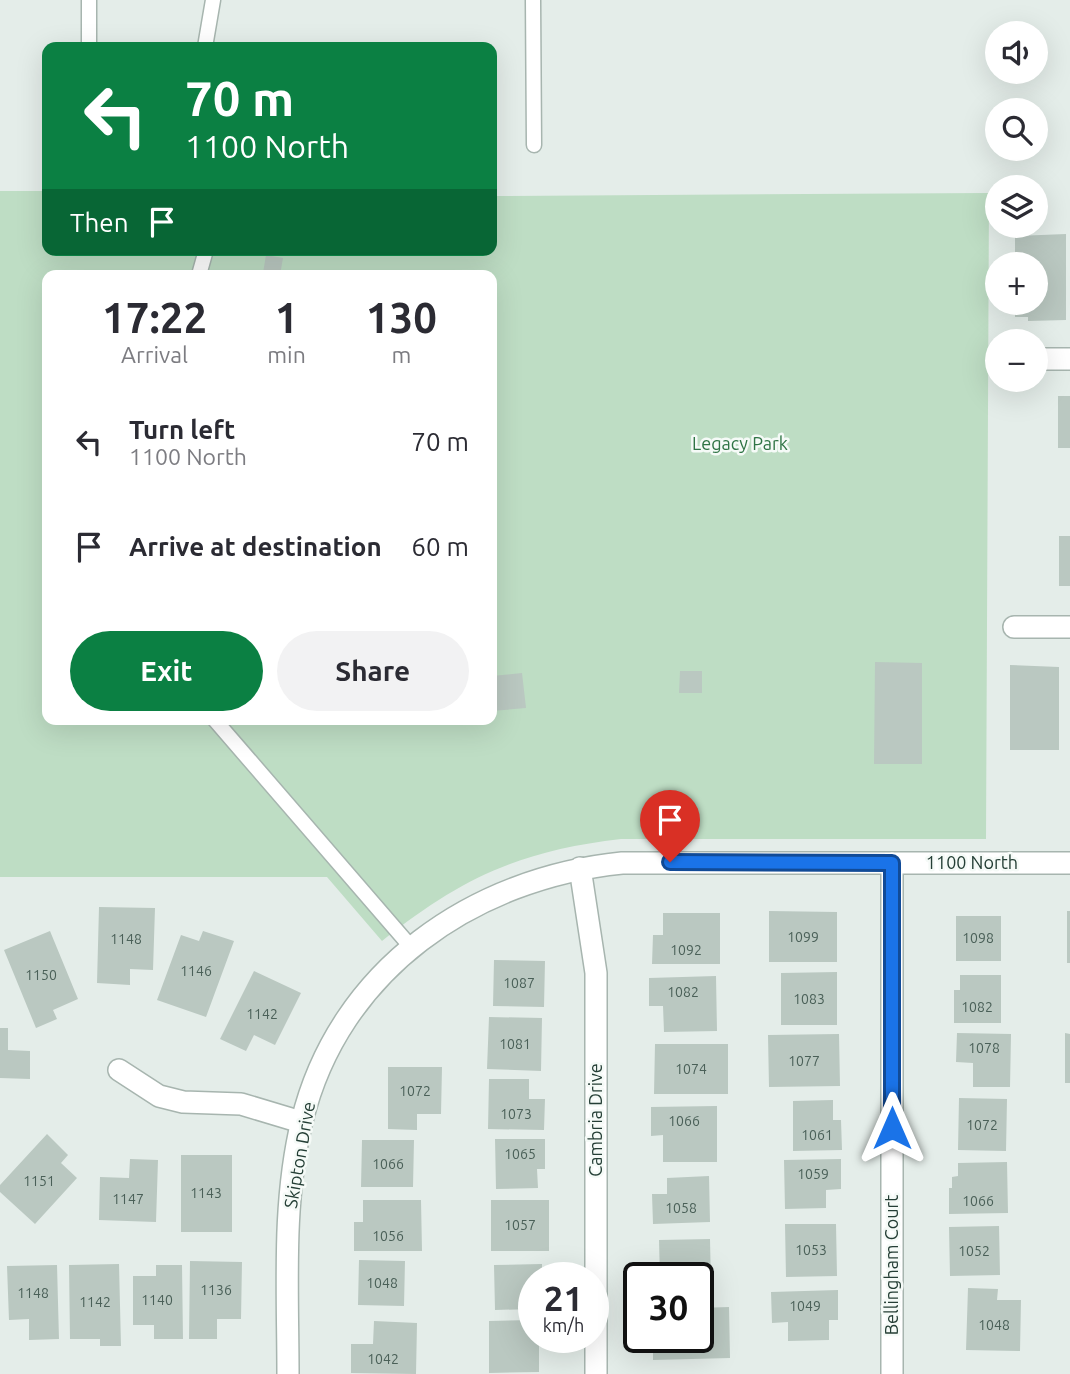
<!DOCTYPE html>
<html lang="en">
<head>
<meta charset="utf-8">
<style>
	body { margin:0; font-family:Ubuntu,sans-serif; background:#f2f2f3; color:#2b2b33; height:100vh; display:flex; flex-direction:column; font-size:26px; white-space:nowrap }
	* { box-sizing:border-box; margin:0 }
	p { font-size:23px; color:#7c7c81 }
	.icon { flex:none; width:38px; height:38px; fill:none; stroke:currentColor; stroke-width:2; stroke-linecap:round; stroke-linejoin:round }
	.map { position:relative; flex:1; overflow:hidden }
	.details { position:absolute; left:42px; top:270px; width:455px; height:455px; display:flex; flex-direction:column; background:#fff; border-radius:14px; box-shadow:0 7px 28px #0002 }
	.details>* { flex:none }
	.top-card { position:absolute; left:42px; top:42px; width:455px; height:214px; border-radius:14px; box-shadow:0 7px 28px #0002; background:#0b8043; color:#fff; overflow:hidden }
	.buttons { position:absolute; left:985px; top:21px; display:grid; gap:14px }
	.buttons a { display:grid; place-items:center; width:63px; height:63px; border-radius:50%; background:#fff; box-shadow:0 7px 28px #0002; font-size:35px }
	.speed { position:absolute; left:518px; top:1262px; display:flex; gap:14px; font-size:35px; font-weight:700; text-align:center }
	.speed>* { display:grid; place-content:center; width:91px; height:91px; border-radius:50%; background:#fff; box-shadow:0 7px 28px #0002; line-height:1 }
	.speed small { font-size:18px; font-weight:400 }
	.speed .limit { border:4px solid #111; border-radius:10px; background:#fff; color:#111 }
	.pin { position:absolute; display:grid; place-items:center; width:60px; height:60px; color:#fff; margin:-72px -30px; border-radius:50% 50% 50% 0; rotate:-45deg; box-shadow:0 0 7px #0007 }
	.pin .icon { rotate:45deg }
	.me { position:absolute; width:77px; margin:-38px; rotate:0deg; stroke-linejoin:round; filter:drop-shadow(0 0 5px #0008) }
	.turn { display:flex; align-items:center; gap:24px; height:147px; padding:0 28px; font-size:32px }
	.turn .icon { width:91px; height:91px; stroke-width:2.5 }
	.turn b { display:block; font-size:49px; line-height:60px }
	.then { display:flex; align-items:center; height:66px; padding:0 28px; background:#0003; gap:14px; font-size:26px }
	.eta { display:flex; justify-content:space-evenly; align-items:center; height:119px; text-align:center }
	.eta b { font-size:42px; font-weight:600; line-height:49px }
	.primary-button { display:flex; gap:14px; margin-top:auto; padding:14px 28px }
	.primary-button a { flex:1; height:80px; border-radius:42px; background:#0b8043; color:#fff; font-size:28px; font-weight:600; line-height:80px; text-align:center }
	.primary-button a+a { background:#f2f2f3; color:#2b2b33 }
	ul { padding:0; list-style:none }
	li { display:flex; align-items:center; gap:21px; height:105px; padding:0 28px }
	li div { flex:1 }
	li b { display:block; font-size:26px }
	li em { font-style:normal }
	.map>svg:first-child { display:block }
</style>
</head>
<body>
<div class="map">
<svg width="1070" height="1374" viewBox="0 0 1070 1374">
	<rect width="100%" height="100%" fill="#e4ede9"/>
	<path fill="#beddc4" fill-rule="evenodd" d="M0,191H47V250H492V196L989,193L986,839H621C519,851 461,878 382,941L327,877H0ZM47,275H492V719H47Z"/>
	<path fill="#bac8c1" d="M1066,234V320L1028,321V317H1015V303H1036V264H1015V236Z
		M266,255L283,258L280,275L263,273Z
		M1058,396H1070V448H1058Z
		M1059,536H1070V586H1059Z
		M875,662L922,663V764H874Z
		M1010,665L1059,667V750H1010Z
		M680,671H702V693H679Z
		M522,673L526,708L492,711V676Z
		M99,907L155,908L153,970L130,969V985L97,983Z
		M769,911L837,912V962H769Z
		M1067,911H1070V963H1067Z
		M663,913H720V964H652L653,935H663Z
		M956,916H1001V961H956Z
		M50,931L78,999L53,1010L57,1019L36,1028L4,950Z
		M203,931L234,941L206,1017L157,1000L181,935L199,941Z
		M494,960L545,961L544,1007L493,1006Z
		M254,971L301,993L275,1045L254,1035L246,1051L220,1039Z
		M837,972V1025H781V973Z
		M960,975H1001V1023H954V990H960Z
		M716,976L717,1031L664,1032L663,1006H649V978Z
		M489,1017L542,1018L541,1071L487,1069Z
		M0,1028H8V1050L30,1051V1079L0,1078Z
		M957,1033L1011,1034L1010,1087H973V1063L956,1062Z
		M1065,1033L1070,1034V1083H1065Z
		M839,1034L840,1086L769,1087L768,1035Z
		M655,1044H728V1094H654Z
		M388,1067H442L441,1114H417V1130L388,1129Z
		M489,1079H529V1099H545L544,1130L488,1129Z
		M959,1098L1007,1099L1006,1151L958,1150Z
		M833,1100V1120H841L842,1150L793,1151V1101Z
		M717,1106V1162H663V1135L651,1136V1107Z
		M47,1134L68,1155L61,1163L77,1178L35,1224L0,1192V1185Z
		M495,1139H545V1169H537L538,1188L496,1189Z
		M362,1140H414L413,1187H361Z
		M181,1155H232V1232H181Z
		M130,1159L158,1160L156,1222L99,1220L100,1177L129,1178Z
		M841,1159V1189L826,1190V1208L785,1209L784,1160Z
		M1007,1162L1008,1213L949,1214V1188H952V1177L958,1176V1163Z
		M709,1176L710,1222L653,1224L652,1194H667V1178Z
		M363,1200H421L422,1251H354V1222H363Z
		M491,1200H549V1251H491Z
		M785,1224H836L837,1276L786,1277Z
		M999,1226L1000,1275L950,1276L949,1227Z
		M710,1239L711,1287H698V1278H660L659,1240Z
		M359,1260L405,1261L404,1306L358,1305Z
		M190,1261L242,1262L241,1319H217V1339H189Z
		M119,1264L121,1346H100V1339H70L69,1265Z
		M542,1264V1278H534V1309L495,1310L494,1265Z
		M57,1265L59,1339L29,1340V1319L9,1320L7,1266Z
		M156,1265H182L183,1339H154V1325H133V1276H156Z
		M968,1288L998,1289L997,1300H1021L1020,1351L966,1350Z
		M838,1290V1320H829V1340L788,1341V1322L772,1323L771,1292Z
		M729,1307L730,1358L653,1360V1337H698V1308Z
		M534,1320V1337H539V1372L489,1373V1321Z
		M374,1321L417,1323L416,1374L351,1373V1344H373Z"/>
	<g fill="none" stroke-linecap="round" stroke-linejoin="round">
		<g stroke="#a7b5af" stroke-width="17">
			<path id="service" d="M533,0L534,145
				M89,47V0
				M205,47L213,0
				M199,275L206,250
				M214,719L411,947"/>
		</g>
		<g stroke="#a7b5af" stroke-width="24">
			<path id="minor" d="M1036,359H1070
				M1014,627H1070
				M892,863V1374
				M580,868L596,973V1374
				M119,1070L159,1096L183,1102L241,1104L301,1122"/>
		</g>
		<g stroke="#a7b5af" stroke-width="24">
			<path id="tertiary" d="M288,1374C288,1290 282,1203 302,1121C339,969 474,878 622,863H1070"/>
		</g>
		<use href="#service" stroke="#fff" stroke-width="14"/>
		<use href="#minor" stroke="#fff" stroke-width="21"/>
		<use href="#tertiary" stroke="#fff" stroke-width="21"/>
	</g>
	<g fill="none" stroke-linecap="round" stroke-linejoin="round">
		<g stroke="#114b97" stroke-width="18">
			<path id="route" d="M670,862L892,863V1128"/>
		</g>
		<use href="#route" stroke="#1a73e8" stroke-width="12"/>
	</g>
	<g text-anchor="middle" stroke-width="5" stroke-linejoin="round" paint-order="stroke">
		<g font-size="14" fill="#4a6058">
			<text x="803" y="942">1099</text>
			<text x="978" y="943">1098</text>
			<text x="126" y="944">1148</text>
			<text x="686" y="955">1092</text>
			<text x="196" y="976">1146</text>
			<text x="41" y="980">1150</text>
			<text x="519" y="988">1087</text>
			<text x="683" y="997">1082</text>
			<text x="809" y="1004">1083</text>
			<text x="977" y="1012">1082</text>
			<text x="262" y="1019">1142</text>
			<text x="515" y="1049">1081</text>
			<text x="984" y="1053">1078</text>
			<text x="804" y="1066">1077</text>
			<text x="691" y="1074">1074</text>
			<text x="415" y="1096">1072</text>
			<text x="516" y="1119">1073</text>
			<text x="684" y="1126">1066</text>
			<text x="982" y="1130">1072</text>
			<text x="817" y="1140">1061</text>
			<text x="520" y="1159">1065</text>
			<text x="388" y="1169">1066</text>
			<text x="813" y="1179">1059</text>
			<text x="39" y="1186">1151</text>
			<text x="206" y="1198">1143</text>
			<text x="128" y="1204">1147</text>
			<text x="978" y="1206">1066</text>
			<text x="681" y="1213">1058</text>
			<text x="520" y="1230">1057</text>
			<text x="388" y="1241">1056</text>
			<text x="811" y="1255">1053</text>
			<text x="974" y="1256">1052</text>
			<text x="382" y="1288">1048</text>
			<text x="216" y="1295">1136</text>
			<text x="33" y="1298">1148</text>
			<text x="157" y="1305">1140</text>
			<text x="95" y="1307">1142</text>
			<text x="805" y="1311">1049</text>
			<text x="994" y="1330">1048</text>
			<text x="383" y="1364">1042</text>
		</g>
		<g font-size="18" fill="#2f7445" stroke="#f5faf7">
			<text x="740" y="450">Legacy Park</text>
		</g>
		<g font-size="18" fill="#243e35" stroke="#f5faf7">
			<text x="972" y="869">1100 North</text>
			<text transform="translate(596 1120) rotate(-90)" y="6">Cambria Drive</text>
			<text transform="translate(300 1155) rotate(-80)" y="6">Skipton Drive</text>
			<text transform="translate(892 1265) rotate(-90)" y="6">Bellingham Court</text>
		</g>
	</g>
</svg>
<div class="buttons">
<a><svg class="icon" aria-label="sound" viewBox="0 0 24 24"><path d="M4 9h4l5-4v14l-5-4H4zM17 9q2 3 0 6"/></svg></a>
<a><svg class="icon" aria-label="search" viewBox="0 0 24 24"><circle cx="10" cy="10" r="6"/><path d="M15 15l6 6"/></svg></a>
<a><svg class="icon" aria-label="layers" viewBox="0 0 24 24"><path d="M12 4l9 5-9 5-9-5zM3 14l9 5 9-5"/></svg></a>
<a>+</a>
<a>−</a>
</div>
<div class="speed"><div>21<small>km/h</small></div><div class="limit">30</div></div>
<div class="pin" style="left:670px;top:862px;background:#d93025"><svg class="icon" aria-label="arrive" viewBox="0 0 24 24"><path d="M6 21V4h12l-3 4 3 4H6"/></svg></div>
<svg class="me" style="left:892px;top:1128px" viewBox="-20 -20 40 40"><path d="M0-17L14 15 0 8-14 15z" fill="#1a73e8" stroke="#fff" stroke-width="4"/></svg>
<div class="top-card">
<div class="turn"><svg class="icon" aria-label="left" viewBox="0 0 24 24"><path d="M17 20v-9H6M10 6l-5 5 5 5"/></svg><div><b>70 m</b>1100 North</div></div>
<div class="then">Then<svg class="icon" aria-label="arrive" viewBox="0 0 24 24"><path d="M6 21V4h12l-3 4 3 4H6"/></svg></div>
</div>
<section class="details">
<div class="eta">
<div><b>17:22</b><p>Arrival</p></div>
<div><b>1</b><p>min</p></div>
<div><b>130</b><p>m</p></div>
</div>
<ul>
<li><svg class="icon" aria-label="left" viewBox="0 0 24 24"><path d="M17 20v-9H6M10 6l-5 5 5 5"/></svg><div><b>Turn left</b><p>1100 North</p></div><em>70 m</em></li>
<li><svg class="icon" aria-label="arrive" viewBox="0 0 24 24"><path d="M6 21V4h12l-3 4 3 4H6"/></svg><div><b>Arrive at destination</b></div><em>60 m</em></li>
</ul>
<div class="primary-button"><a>Exit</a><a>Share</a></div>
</section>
</div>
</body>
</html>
